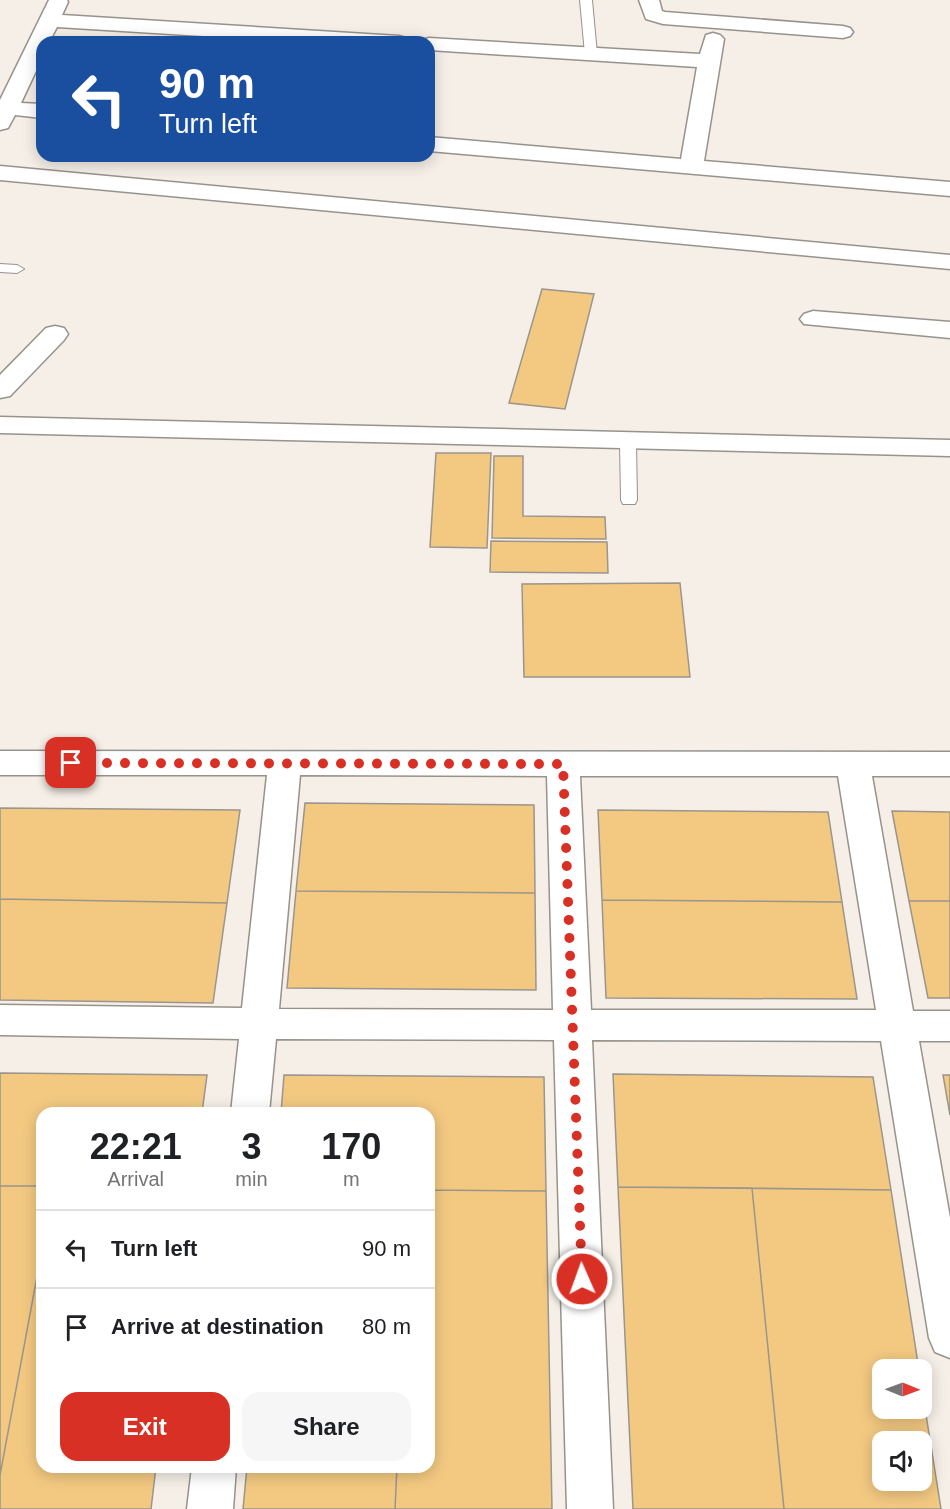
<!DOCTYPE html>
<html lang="en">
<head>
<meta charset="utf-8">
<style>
	body { margin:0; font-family:Helvetica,sans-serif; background:#f6f6f6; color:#202124; height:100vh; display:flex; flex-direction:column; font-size:22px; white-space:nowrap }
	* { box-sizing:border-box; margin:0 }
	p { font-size:20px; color:#757577 }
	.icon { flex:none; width:33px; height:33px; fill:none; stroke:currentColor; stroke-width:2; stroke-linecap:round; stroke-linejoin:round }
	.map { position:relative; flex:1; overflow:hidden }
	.side { position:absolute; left:36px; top:1107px; width:399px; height:366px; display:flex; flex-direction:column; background:#fff; border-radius:18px; box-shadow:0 3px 15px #0003 }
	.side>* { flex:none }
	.hud { position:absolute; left:36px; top:36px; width:399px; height:126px; border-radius:18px; box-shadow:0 3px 15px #0003; background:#1a4fa0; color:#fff; overflow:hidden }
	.needle { width:39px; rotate:91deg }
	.fabs { position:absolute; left:872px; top:1359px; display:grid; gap:12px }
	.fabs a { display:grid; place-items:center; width:60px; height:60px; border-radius:12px; background:#fff; box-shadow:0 3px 15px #0003; font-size:30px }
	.pin { position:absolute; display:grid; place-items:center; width:51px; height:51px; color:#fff; margin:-26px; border-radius:12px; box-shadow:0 3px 9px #0006 }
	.me { position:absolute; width:66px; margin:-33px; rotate:358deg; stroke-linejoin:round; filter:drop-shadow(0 0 4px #0008) }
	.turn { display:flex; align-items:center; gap:21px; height:126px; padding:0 24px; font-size:27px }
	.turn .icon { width:78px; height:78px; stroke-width:2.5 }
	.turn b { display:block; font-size:42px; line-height:51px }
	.eta { display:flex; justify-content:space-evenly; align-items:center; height:102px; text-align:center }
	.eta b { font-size:36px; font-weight:600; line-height:42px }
	.primary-button { display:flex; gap:12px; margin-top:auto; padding:12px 24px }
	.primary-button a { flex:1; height:69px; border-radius:18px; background:#d93025; color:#fff; font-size:24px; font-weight:600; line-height:69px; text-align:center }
	.primary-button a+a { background:#f6f6f6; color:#202124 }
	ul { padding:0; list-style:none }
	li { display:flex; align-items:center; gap:18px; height:78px; padding:0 24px; border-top:2px solid #e0e0e0 }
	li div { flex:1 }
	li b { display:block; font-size:22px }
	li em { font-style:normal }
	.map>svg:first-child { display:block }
</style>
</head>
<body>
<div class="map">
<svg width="950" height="1509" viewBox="0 0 950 1509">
	<rect width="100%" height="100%" fill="#f5efe7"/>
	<path fill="#f3c982" stroke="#9a958d" stroke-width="1.5" fill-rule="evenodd" d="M542,289L594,294L565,409L509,403Z
		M436,453H491L487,548L430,547Z
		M494,456H523V516L605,517L606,539L492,538Z
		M491,541L607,542L608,573L490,572Z
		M680,583L690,677H524L522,584Z
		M305,803L534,805L535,893L296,891Z
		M0,808L240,810L227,903L0,899Z
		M598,810L828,812L842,902L602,900Z
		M892,811L950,812V901H909Z
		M296,891L535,893L536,990L287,988Z
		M0,899L227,903L213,1003L0,1000Z
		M602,900L842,902L857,999L606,998Z
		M909,901H950V998H928Z
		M0,1073L207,1075L202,1113H42V1186H0Z
		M613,1074L873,1077L891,1190L618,1187Z
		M284,1075L544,1077L546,1191L429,1190V1113H281Z
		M943,1075H950V1115Z
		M0,1186H42V1250L0,1475Z
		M618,1187L752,1188L784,1509H633Z
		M752,1188L891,1190L919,1370H882V1408H921V1383L941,1509H784ZM882,1442H921V1480H882Z
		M429,1190L546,1191L552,1509H395L397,1467H429Z
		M42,1250V1467H156L151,1509H0V1475Z
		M247,1467H397L395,1509H243Z"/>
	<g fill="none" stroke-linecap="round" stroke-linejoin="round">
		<g stroke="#97928b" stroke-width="2">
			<path id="service" d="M580,0H592L597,54L591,58L585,54Z
				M0,264L17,265L24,269L17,273L0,272Z
				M628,438L636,443L637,500L635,504H623L621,500L620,443Z"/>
		</g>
		<g stroke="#97928b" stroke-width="3">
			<path id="minor" d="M49,0H67L68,2L62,15L399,36L406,38L410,42H299L57,27L49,42H42V58L21,103L42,104V118L15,115L8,128L0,130V100Z
				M639,0H659L662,11L665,12L843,26L850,28L853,32L850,36L843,38L663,24L646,19Z
				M713,33L720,35L724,39L704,161L950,182V196L429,151V137L681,159L697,67L429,50V42H420L422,40L429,38L700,54L706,35Z
				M0,166L950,255V269L0,180Z
				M813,311L950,322V338L804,324L800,319L804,314Z
				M55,326L64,328L68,334L64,340L10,396L0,398V375L46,328Z
				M0,417L950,440V456L0,433Z
				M0,751L950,752V776H872L913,1011H950V1041H919L950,1218V1358L935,1352L929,1338L881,1041L592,1040L613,1509H567L554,1040L276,1039L269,1113H231L239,1039L0,1035V1005L242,1008L267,775H0ZM300,775L547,776L553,1010L279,1009ZM580,776H838L876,1010H591Z
				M192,1467H236L233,1509H187Z"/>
		</g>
		<use href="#service" fill="#fff" fill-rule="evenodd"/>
		<use href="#minor" fill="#fff" fill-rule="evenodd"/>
	</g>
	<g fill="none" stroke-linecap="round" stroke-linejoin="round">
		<path stroke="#d93025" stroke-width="10" stroke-dasharray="0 18" d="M71,763L563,764L582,1279"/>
	</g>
</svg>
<div class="fabs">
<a><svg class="needle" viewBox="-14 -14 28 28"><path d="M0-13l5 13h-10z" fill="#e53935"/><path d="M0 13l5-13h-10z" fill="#757577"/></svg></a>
<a><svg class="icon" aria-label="sound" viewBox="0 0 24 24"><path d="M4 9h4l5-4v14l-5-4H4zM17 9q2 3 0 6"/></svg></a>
</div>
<div class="pin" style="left:71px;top:763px;background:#d93025"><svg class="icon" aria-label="arrive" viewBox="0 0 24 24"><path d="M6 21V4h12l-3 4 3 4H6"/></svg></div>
<svg class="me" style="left:582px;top:1279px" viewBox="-20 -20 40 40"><circle r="17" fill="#d93025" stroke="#fff" stroke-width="3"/><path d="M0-11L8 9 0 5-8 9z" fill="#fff"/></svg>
<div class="hud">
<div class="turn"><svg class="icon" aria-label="left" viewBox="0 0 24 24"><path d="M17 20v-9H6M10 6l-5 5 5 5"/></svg><div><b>90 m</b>Turn left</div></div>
</div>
<section class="side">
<div class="eta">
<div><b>22:21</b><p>Arrival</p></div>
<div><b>3</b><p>min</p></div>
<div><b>170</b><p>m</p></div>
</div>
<ul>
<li><svg class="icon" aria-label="left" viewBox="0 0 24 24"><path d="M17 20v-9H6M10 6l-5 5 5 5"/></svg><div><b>Turn left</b></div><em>90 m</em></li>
<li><svg class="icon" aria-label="arrive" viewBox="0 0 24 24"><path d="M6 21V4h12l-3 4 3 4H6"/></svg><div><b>Arrive at destination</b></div><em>80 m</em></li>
</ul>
<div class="primary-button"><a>Exit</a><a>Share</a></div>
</section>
</div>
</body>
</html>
